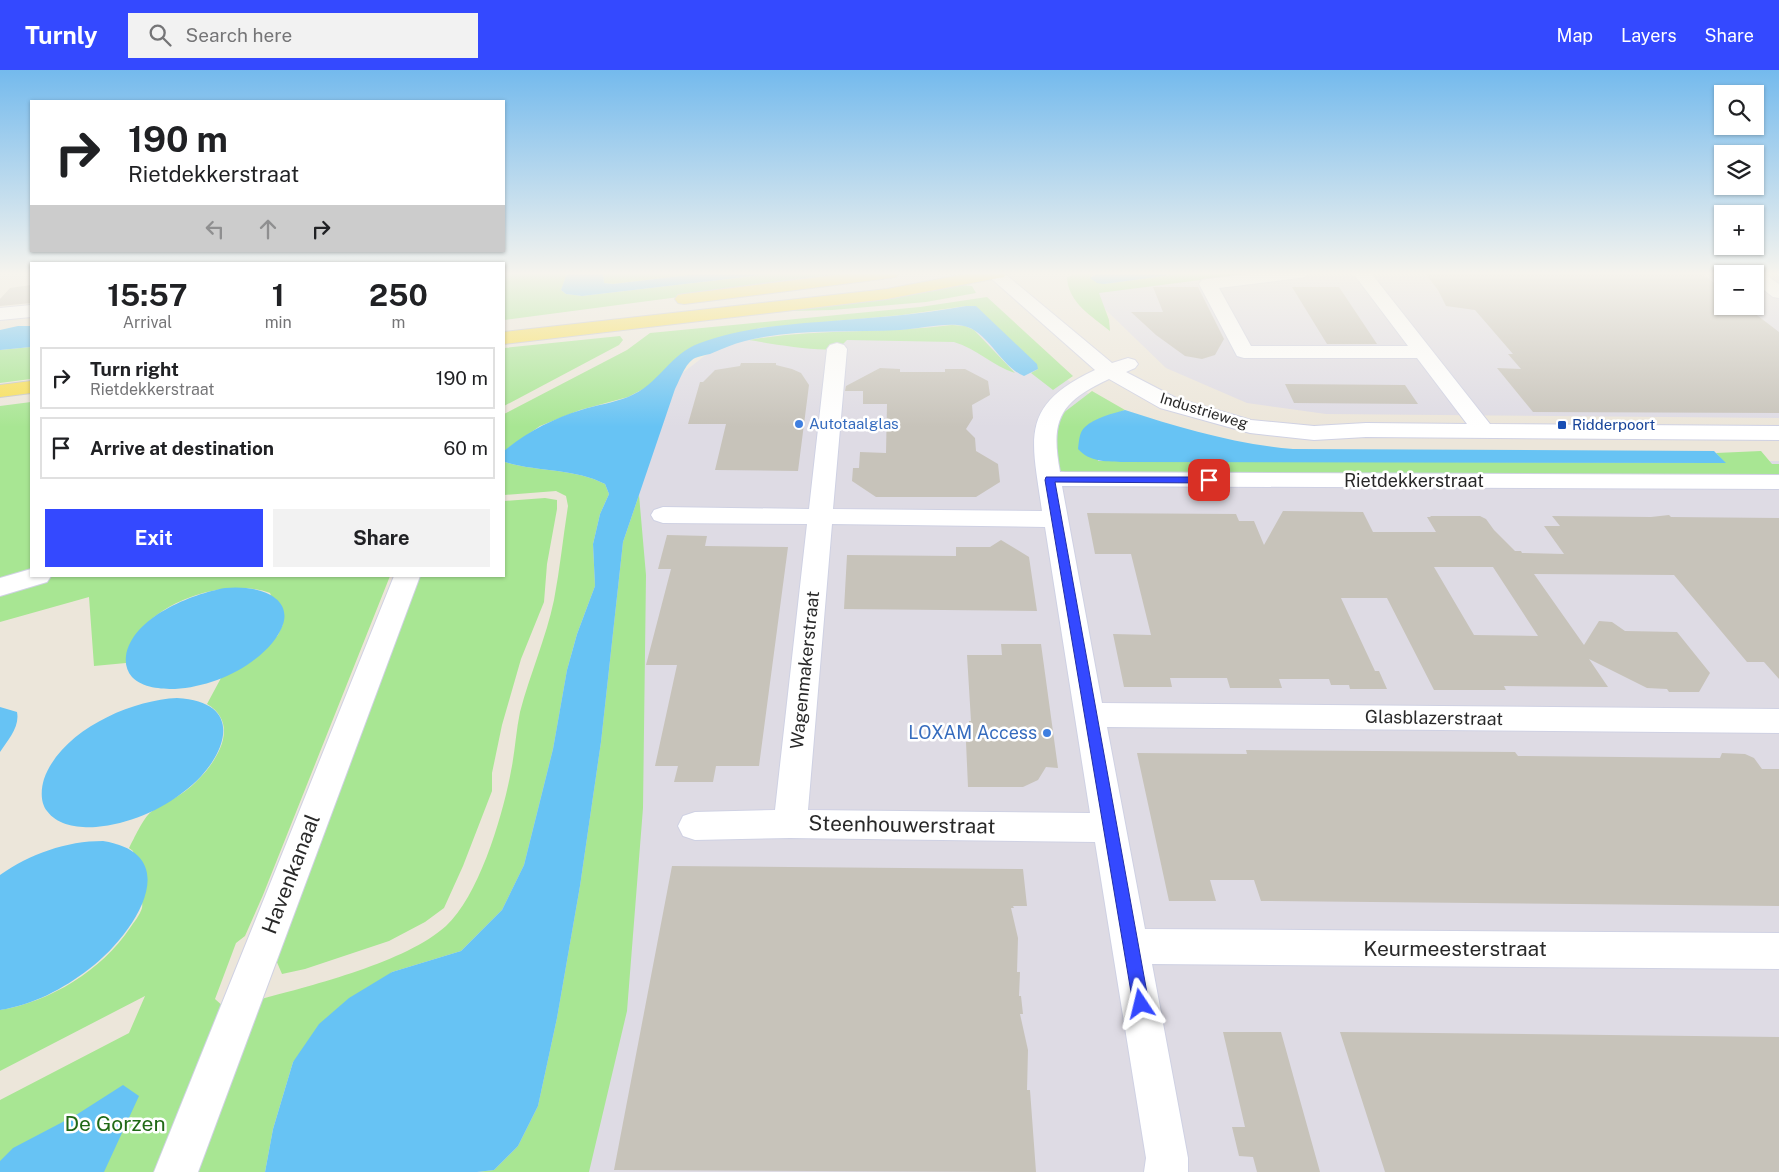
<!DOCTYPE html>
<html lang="en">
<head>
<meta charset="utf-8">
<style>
	body { margin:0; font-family:"Public Sans",sans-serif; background:#f2f2f2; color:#202124; height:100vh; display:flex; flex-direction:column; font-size:19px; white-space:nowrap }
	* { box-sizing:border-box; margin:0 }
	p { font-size:16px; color:#757577 }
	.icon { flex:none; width:28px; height:28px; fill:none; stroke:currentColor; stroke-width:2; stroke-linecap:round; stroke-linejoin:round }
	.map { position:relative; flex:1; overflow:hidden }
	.panel { position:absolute; left:30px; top:192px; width:475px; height:315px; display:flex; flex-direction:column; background:#fff; border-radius:0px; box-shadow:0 1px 4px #0004 }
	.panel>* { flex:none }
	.hud { position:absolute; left:30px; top:30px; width:475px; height:152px; border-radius:0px; box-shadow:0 1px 4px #0004; background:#fff; color:#202124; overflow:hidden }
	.fabs { position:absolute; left:1714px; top:15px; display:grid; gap:10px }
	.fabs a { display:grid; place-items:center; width:50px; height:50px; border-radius:0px; background:#fff; box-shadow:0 1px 4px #0004; font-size:25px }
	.pin { position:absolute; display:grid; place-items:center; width:42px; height:42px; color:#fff; margin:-21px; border-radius:10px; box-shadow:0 2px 8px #0006 }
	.me { position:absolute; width:55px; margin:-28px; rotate:350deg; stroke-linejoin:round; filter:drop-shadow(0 0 4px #0008) }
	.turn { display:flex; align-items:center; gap:18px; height:105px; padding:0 15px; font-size:22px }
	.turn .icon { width:65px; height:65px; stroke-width:2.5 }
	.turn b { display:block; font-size:35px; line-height:42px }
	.lanes { display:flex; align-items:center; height:48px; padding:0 15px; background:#0003; justify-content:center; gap:25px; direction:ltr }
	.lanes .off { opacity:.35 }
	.eta { display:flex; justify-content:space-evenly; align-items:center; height:85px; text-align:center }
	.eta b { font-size:30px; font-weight:700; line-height:35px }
	.cta { display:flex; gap:10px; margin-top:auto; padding:10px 15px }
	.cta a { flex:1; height:58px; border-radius:0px; background:#3449ff; color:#fff; font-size:20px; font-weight:700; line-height:58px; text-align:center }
	.cta a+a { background:#f2f2f2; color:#202124 }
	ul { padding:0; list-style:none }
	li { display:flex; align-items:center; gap:15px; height:62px; margin:0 10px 8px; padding:0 5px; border:2px solid #e0e0e0; border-radius:0px }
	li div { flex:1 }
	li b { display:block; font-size:19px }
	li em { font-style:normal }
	header { display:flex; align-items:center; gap:30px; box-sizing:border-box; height:70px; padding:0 25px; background:#3449ff; color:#fff }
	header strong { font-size:24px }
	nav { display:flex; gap:28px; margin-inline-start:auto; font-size:18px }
	.search { width:350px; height:45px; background:#f2f2f2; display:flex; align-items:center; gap:12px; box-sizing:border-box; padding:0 18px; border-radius:0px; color:#757577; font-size:19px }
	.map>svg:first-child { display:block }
</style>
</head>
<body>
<header>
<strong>Turnly</strong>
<div class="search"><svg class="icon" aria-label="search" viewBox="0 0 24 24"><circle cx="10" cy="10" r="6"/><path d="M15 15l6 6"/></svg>Search here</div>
<nav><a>Map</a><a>Layers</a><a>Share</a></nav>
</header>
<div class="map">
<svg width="1779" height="1102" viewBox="0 0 1779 1102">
	<rect width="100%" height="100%" fill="#ece6da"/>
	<path fill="#dedbe4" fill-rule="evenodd" d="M1179,203H1779V348L1326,344L1247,333L1166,298L1081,216ZM1722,204H1755V236H1722Z
		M972,247L1192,392L1779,391V1102H400L659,321L724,271Z"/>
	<path fill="#a8e693" d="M506,203H567L561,220L566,224L582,226L779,203H862L504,250V208Z
		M603,203H706L613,214L604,213Z
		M1080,203H1098L1090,206L1104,214L1186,203H1255L1099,223L1109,250L1110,261C1092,246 1068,233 1067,207Z
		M962,215L972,216L976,223L926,232L832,240L789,241Z
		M987,227L1073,306L1053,320L1031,303L1038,299L966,236L902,245L759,258L663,302L649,316L628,327L580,340L540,356L504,381L505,392C537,402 575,398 605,414L609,424L600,444L593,474L595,516L577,564L567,600L553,679L524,795L502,840L461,881L392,902L293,992L273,1059L265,1102H193L261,929C314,915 406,892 446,856C479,826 503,745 511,701C515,682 516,661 520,642C530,604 546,568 554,530C560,499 563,467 568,436L566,426L556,421L504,425V344L627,280L650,263L920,237Z
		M952,255L965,256L974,260L1015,303C993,296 977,279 954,272L847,270C844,273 841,276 838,278C822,283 768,273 749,270C816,258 885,264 952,255Z
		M620,266L623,270L619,275L504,336V278Z
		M31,277V309L0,313V280Z
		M1092,321L1125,340L1091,353L1098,391L1725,393L1716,383L1761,381L1772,394H1779V406L1070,403L1053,399L1058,347Z
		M31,332V506H390L263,825L245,866L236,873L215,929L224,937L158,1102H0V1030L129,963L145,926L0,1001V940C50,932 102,900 130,858C134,852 140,845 142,838C144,829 135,792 133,781L129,778C134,769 143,748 151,742C161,734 173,730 184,722C209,704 246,657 207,634L221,608L257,587L278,565L283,554L270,523C223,505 132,537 126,593L94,596L89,527L0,552V336Z
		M639,425L646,505L643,738L627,941L589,1102H477L494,1100L518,1076L538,1036L557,948L580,816L601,672L623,472Z
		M545,428L557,430V439L547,494L544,532L521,589L502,655L492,703V721L463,796L444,838L425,852L389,871L305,899L282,904L276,890L418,506H504V431Z"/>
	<path fill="#67c3f4" d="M567,203H603L604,213L613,214L706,203H779L582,226L566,224L561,220Z
		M1098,203H1186L1104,214L1097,213L1090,208Z
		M966,236H976L1037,294L1038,299L1024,306C1001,297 988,261 964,256C946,252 919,259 900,260C849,263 795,258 745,271C733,274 722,279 710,284C705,285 700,286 695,288C685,293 680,310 675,319L623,472L601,672L580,816L557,948L538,1036L518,1076L494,1100L477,1102H265L273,1059L293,992L319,954L349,928L392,902L461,881L502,840L524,795L553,679L567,600L577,564L595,516L593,474L600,444L609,424L605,414C575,398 537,402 505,392L504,381C527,362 552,349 581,340C596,335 613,333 628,327C660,314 669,284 700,273C739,259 778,255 819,252C868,248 918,245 966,236Z
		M18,256H31V277L0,280V260Z
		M1125,340C1180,358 1235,374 1293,379L1714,381L1726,393L1121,392C1104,391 1090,392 1078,379C1079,372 1079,362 1085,357C1094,348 1114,343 1125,340Z
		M225,518C261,514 306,530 273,572C250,600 210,617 175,619C161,619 143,618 132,607C127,601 125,594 126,586C132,547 192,524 225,518Z
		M177,628C249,632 225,690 186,720C160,741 128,754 96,757C79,758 58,756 47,741C40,732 41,719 44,709C61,661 130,630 177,628Z
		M0,637L17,642C20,657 8,670 0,682Z
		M103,771C190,785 130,869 89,899C63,919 33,935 0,940V805C30,784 66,771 103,771Z
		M123,1015L139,1026L104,1102H0V1091L13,1078L76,1045Z"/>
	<path fill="#c7c3ba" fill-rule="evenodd" d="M1425,203H1701L1722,219V236H1745L1779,262V343L1533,342L1497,298L1521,299L1508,284H1513L1475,240L1446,236L1438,220Z
		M31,215V233L0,236V229L10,218Z
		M1153,217H1198L1224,269L1215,285L1202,289L1185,286L1156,265L1131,242H1163Z
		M1292,217H1339L1377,274H1327Z
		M741,293H776V295L792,299L801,303L809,315L798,401L715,400L726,354H688L700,312H703L715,300L740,296Z
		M880,298L900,299V302H945V299H965L988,311L990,325L972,335L973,348L966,359L975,368L976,381L998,394L1000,412L976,427H876L852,411L853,398H859L860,382L886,383L887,334H863V321H845L846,316Z
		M1285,314L1405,315L1418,334L1294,333Z
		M1283,441L1363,442L1373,462H1436L1427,447H1431L1430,446H1480L1486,449L1494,460L1515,481H1521L1522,483L1564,484L1544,456H1560L1552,446L1651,447L1669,445L1671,447L1779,448V609L1764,592H1747L1674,505L1534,504L1584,575L1599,551L1612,552L1625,561L1677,562L1710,603L1699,622H1669L1667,619L1647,618L1589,589L1608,617L1504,616L1506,620H1434L1387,528H1341L1375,601H1379L1387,619H1350L1349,615H1331L1329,609H1279L1282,618H1230L1227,608H1170L1172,617H1124L1113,564L1151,565L1131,484H1095L1087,443L1236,444L1239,451H1254L1264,475ZM1434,497H1493L1538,566L1474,565Z
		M667,465L707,466L705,476L788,477L759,696H716L713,712H674L678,696H655L677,595H646L671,499H658Z
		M1001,470L1029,487L1037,541L844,539L847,485L956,486V477H990Z
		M1001,574H1041L1058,698L1046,697L1038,710L1023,717H968L966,672H970L969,651H971L967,585H1002Z
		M1246,680L1515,682L1518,686L1720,688L1722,683L1745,684L1754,688L1762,699H1779V836L1261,831L1254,810H1210L1216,831H1169L1137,683L1247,684Z
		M672,796L1023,799L1027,836H1013L1014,838H1011L1018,868L1017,902H1020L1019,926H1021L1023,944H1020L1028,980L1027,1020H1030L1036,1102L614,1100Z
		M1223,962H1281L1320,1102H1257L1253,1087L1239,1086L1232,1057H1245Z
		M1340,962L1779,967V1102H1385Z"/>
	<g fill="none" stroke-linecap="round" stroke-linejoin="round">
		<g stroke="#cfd1e3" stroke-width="2">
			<path id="minor" d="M985,203H1004L1112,293L1128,288L1135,290L1138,294L1135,298L1126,302L1176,328L1251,350L1314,356L1366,353L1467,354L1417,288H1244L1237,286L1199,214L1202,210L1208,209L1257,203H1308L1305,207L1299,208L1219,218L1251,276H1408L1353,203H1371L1490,354L1779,356V370L1366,367L1314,370L1250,363L1160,338L1109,309C1060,332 1050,349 1060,402L1779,405V419L1062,416L1102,633L1779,639V663L1107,657L1145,859L1779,863V899L1152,894L1188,1088V1102H1144L1146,1088L1095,772L790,768L695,770L683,766L678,756L683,746L695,742L775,740L807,454L663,453L654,450L651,445L654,440L663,437L809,439L827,279L830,275L837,273L844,275L847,279L833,439L1042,441C1032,369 1018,336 1095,300ZM832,454L1045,457L1090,743L808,740Z
				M1748,203H1763L1779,214V228L1773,227L1755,213V204Z
				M31,235V247L0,250V238Z
				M31,499V506H51L47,512L0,526V508Z
				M394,506H420L198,1102H154Z"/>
		</g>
		<g stroke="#c7c7c7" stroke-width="2">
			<path id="major" d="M850,203H899L896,207L890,208L684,234L678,233L675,229L678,225L684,224Z
				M971,203H1007L1004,207L998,208L887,229L504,274V262L887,219Z
				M31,311V323L0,327V315Z"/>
		</g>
		<use href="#minor" fill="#fff" fill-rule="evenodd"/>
		<use href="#major" fill="#f7de54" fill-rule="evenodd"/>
	</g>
	<linearGradient id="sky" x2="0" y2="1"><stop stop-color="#74baed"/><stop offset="0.57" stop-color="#f6f4ee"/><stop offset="1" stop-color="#f6f4ee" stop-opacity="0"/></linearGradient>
	<rect width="1779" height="357" fill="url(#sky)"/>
	<path fill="#3449ff" stroke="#222fa6" d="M1046,407H1209L1214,410L1209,413L1055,412L1149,934L1147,940L1141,942L1135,940L1133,934L1045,410Z"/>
	<g fill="#3f7fe0" stroke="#fff" stroke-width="2">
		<circle cx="799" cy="354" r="5"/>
		<circle cx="1047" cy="663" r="5"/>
	</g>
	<rect fill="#1a4fb4" stroke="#fff" stroke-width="2" x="1557" y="350" width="10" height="10" rx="2.5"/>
	<g text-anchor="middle" stroke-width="5" stroke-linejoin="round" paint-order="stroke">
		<g font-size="15" fill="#292929" stroke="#fff">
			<text transform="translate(1204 341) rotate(17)" y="5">Industrieweg</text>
		</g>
		<g font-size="15" fill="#366cbe" stroke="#fff" text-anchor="start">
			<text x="809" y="359">Autotaalglas</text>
		</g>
		<g font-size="15" fill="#164399" stroke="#fff" text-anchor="start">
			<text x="1572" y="360">Ridderpoort</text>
		</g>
		<g font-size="18" fill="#292929" stroke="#fff">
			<text x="1414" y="417">Rietdekkerstraat</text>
			<text transform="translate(805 600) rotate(-84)" y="6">Wagenmakerstraat</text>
			<text transform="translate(1434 648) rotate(1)" y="6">Glasblazerstraat</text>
		</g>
		<g font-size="18" fill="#366cbe" stroke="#fff" text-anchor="end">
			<text x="1037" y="669">LOXAM Access</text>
		</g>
		<g font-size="21" fill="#292929" stroke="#fff">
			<text transform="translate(902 755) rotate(1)" y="7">Steenhouwerstraat</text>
			<text transform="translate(291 804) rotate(-69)" y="7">Havenkanaal</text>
			<text x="1455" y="886">Keurmeesterstraat</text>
		</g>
		<g font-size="21" fill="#206916" stroke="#fff">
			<text x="115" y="1061">De Gorzen</text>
		</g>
	</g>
</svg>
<div class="fabs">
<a><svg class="icon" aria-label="search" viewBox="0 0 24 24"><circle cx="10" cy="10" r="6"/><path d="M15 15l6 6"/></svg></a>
<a><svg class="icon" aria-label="layers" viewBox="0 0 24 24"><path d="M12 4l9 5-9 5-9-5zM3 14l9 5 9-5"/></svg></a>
<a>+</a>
<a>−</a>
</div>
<div class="pin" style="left:1209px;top:410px;background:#d93025"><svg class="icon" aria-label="arrive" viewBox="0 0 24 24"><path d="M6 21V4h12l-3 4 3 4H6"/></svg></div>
<svg class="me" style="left:1141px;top:934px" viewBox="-20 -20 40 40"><path d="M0-17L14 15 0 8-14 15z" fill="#3449ff" stroke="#fff" stroke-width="4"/></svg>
<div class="hud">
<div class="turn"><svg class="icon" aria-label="right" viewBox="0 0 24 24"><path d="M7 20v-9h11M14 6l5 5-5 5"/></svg><div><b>190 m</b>Rietdekkerstraat</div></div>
<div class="lanes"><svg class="icon off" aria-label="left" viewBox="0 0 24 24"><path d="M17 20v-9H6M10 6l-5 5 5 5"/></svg><svg class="icon off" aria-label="ahead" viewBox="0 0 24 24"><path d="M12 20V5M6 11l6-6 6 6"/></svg><svg class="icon" aria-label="right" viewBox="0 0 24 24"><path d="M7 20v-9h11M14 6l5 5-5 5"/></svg></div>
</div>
<section class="panel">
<div class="eta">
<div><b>15:57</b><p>Arrival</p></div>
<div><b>1</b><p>min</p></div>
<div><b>250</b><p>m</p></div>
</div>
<ul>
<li><svg class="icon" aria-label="right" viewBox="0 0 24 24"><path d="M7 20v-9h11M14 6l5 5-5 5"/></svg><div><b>Turn right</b><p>Rietdekkerstraat</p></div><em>190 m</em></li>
<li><svg class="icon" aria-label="arrive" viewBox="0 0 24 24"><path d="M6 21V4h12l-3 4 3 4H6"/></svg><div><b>Arrive at destination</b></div><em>60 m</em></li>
</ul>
<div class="cta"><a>Exit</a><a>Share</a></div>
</section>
</div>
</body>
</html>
